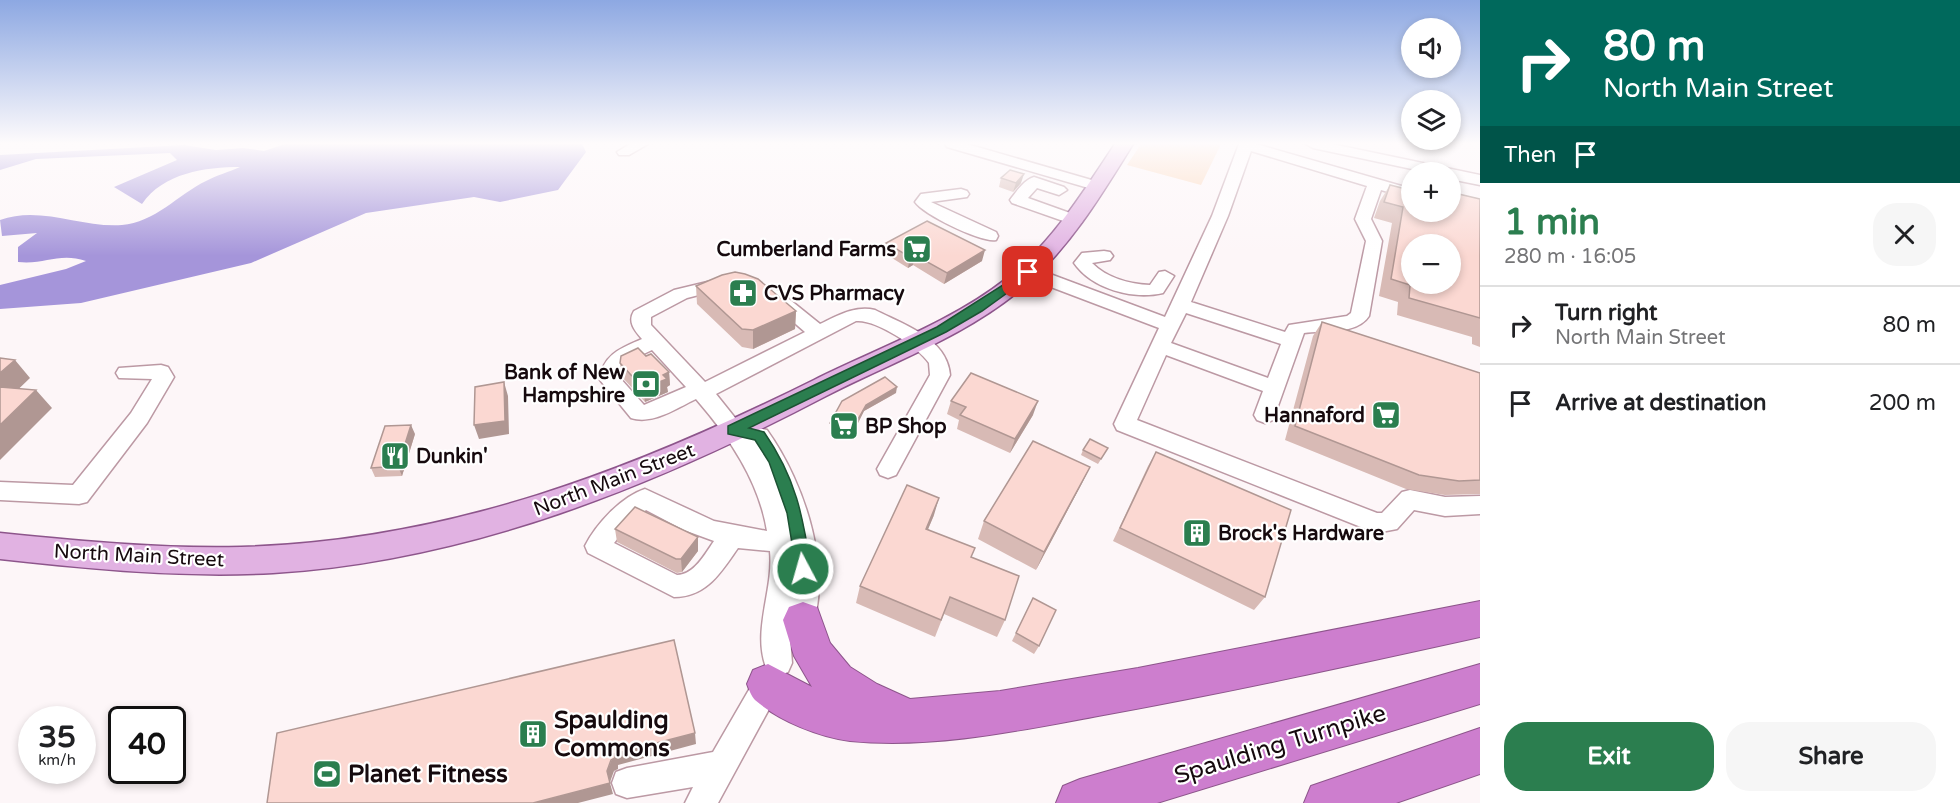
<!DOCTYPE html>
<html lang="en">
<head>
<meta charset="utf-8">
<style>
	body { margin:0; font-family:"Varela Round",sans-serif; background:#f6f6f6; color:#202124; height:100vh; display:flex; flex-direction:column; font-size:22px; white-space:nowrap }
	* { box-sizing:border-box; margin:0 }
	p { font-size:20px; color:#757577 }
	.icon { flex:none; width:33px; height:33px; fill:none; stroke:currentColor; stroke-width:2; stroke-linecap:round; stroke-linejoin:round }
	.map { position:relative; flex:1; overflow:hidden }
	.drawer { display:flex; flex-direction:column; background:#fff; width:480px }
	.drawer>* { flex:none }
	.guide { background:#00695c; color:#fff; overflow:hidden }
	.buttons { position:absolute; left:1401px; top:18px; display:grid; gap:12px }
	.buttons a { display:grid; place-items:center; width:60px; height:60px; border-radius:50%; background:#fff; box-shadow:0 3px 9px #0003; font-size:30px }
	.speed { position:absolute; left:18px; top:706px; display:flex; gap:12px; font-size:30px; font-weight:700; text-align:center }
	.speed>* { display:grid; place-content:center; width:78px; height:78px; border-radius:50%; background:#fff; box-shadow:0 3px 9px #0003; line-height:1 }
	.speed small { font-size:15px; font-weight:400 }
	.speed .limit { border:3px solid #111; border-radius:9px; background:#fff; color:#111 }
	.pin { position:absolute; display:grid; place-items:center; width:51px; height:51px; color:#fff; margin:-26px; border-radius:12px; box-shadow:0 3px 9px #0006 }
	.me { position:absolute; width:66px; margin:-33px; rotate:354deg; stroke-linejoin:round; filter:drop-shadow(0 0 4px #0008) }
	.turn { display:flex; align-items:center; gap:21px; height:126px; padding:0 24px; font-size:27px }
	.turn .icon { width:78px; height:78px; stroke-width:2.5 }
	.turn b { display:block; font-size:42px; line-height:51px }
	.then { display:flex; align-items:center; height:57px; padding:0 24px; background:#0003; gap:12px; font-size:22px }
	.round { display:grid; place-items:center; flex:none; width:63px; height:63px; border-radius:24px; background:#f6f6f6 }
	.headline { display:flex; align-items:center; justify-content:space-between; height:102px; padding:0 24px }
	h1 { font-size:36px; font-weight:700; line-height:45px; color:#2b7e4f }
	.cta { display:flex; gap:12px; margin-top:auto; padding:12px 24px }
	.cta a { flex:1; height:69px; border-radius:24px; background:#2b7e4f; color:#fff; font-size:24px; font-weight:700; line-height:69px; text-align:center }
	.cta a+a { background:#f6f6f6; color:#202124 }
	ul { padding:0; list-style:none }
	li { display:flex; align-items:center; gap:18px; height:78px; padding:0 24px; border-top:2px solid #e0e0e0 }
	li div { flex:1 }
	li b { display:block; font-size:22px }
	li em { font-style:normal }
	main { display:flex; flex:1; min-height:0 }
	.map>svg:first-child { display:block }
</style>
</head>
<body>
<main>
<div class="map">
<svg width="1480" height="803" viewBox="0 0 1480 803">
	<rect width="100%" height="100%" fill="#fdf6f8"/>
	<path fill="#fbd4b4" d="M1141,144H1221L1201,185L1127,165Z"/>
	<path fill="#a595da" d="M285,144H582L586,152L558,190L500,202L474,197L366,213L251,263L81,303L0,309V285L66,269L86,261C59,252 45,265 18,262V247L37,233L2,236L0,220C40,205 81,228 122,225C154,223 179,194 206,181C217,175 229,172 240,167C205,167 163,173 142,204L114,187L177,160L170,153L36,159L0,170V155L184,145L216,150L243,148L264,151Z"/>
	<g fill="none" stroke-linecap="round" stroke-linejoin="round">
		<g stroke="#bc99a4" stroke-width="3">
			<path id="minor" d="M630,144H648L629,155H619L617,152Z
				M945,144H967L1102,183L1105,186L1102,189H1092L947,147Z
				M1239,144H1256L1412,189V199L1381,190L1371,219L1382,241L1369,316C1357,335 1324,330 1304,333L1273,420L1265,423L1257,420L1254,415L1263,391L1166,355L1137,420L1377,513H1382L1402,492L1410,490L1445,497L1480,496V514L1445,516L1414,510L1397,529L1376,533L1117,430L1114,424L1159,328L1022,276L1019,272L1022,268H1034L1165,317L1212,216ZM1251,151L1367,186L1355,219L1366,241L1351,313L1347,316L1289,325L1285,332L1191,302L1228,216ZM1186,313L1281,344L1268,378L1171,343Z
				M1306,144H1332L1480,175V185L1450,179V172H1426L1313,148Z
				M1034,177L1064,187L1067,190L1059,195L1037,188L1028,198L1081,217L1083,220L1081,223H1069L1012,203L1010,200C1016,192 1024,180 1034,177Z
				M961,189L967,191L969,194L967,197L931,202L996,232L998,236L996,240C982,243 924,215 915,202L921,194Z
				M1104,251L1110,252L1113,256L1110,260L1092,263C1107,278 1129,284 1150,285L1159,272L1165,271L1174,276L1163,293C1133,300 1092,289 1074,263L1082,253Z
				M724,278L733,283L730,287L687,298L651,317V325L705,382L805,332L767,299L764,295L773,289L779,291L820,324C837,316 855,305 875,310C904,325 947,338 950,375L896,475L888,478L880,475L877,469L930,375L929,363C918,347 876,319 856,321L716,394L740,424L767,430C805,483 836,575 808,638L798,641L790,638L792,663L788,672L783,674L785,678L781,687L718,803H685L693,787L627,798L616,794L612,783L616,772L627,768L713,752L761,669L766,667C752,630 774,589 770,551L738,548C721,572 707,597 674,597L588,553L585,546C596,524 621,497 645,489L714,521L767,531C759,481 729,437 696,399C677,408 653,425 631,418L600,380C602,355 621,348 642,339C635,331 627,322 634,311L674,290ZM652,350L686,387L644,405L620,378L621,369L631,360ZM646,510L684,530L714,541C705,554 694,575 677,575L614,543L630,523Z
				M161,365L168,367L174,377L147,423L87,502L79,504L0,500V482L73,485L131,413L152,379L119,378L116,373L119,368Z"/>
		</g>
		<g stroke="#8d558b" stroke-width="3">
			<path id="major" d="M1115,144H1133C1102,194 1071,246 1026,285C969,335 892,362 826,396C654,486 470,561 273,573C182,578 91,569 0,559V533C80,541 161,549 241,547C449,541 631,471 814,380C878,348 950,323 1006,279C1052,243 1083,192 1115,144Z"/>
		</g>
		<g stroke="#8d558b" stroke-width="2">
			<path id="highway" d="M1480,601V637C1353,665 1226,693 1098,716C1017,731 933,749 850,741C819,737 779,721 755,700C751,696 749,689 747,684L753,670L768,664L812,687L794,656L783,620L789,607L803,602L817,607L830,643L850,667L877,684L910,699L1000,691L1138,668Z
				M1480,664V704L1157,803H1056L1063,786L1080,779Z
				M1480,728V774L1396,803H1304L1311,786Z"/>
		</g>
		<use href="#minor" fill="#fff" fill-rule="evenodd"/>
		<use href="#major" fill="#e1b2e2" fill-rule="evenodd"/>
		<use href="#highway" fill="#cd7ece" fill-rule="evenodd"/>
	</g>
	<path fill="#d8bab5" d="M1001,178L1021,183L1013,192L999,187Z
		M1407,181L1480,199V347L1472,344V337L1397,315L1398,302L1379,296L1392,223L1374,218L1380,201L1390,185L1402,188Z
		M886,243L982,261L944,284L913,265L908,268L884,253Z
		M696,286L796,311L795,329L753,349L742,347L697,304Z
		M1322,322L1480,373V494L1445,495L1406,489L1285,440L1313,336Z
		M646,356L669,372L670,385L667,387L668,392L645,402L622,377L620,363Z
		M896,393L864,411L851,437L830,429V423Z
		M951,401L1033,415L1010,453L957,429L959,420L947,414Z
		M415,434L402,476L375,477L371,468Z
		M1108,448L1098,464L1081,455L1083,450Z
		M1156,452L1265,597L1254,610L1113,541L1148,466Z
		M1090,467L1081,485L1036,570L978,539L984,521Z
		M934,515L928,529L971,557L1005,620L997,637L944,614L935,637L856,603L860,586Z
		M615,529L698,551L682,572L677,573L617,542Z
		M1033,598L1039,646L1034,654L1012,641Z"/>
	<path fill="#b09793" d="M1024,174L1021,183L1013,192L1016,183Z
		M985,250L982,261L944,284L947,273Z
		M915,255L913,265L908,268L910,257Z
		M796,311L795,329L753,349V330Z
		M15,360L30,378L3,404L0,401V373Z
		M669,372L670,385L667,387L668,392L645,402L643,388L663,375Z
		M504,382L508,396L509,434L479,439L474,425Z
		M897,387L896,393L864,411L851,437L852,430L866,405Z
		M36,390L52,408L0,460V425Z
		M1038,401L1033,415L1010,453L1015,439Z
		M411,425L415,434L402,476L398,466Z
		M1090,467L1081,485L1036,570L1044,552Z
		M939,498L934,515L921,546L926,529Z
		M698,537V551L682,572L681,559Z
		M695,733L696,744L618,765V769L614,771L610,782L607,771L614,754Z
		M610,783L613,794L578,803H533Z"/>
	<path fill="#fbd8d2" stroke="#b09793" stroke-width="1.5" fill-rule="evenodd" d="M1010,170L1024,174L1016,183L1001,178Z
		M1407,181L1412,183V212H1450V192L1480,199V318L1409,298L1410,285L1391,279L1403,207L1384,202L1390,185L1406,189ZM1412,244H1450V284H1412Z
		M927,221L985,250L947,273L915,255L910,257L886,243Z
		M735,272L745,274L758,279L796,311L753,330L742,329L696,286L722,275Z
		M1322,322L1480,373V480L1459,481L1419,475L1295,426Z
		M638,348L646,356L651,354L669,372L663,375L667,379L643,388L620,363L621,356Z
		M0,358L15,360L0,373Z
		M971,373L1038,401L1015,439L960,415L966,407L951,401Z
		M885,377L897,387L866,405L852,430L830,423L842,401Z
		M504,382L505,421L474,425L475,387Z
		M0,387L36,390L0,425Z
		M411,425L398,466L371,468L385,426Z
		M1090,439L1108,448L1101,459L1083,450Z
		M1033,441L1090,467L1044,552L984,521Z
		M1156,452L1291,510L1265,597L1120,528Z
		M907,485L939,498L926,529L975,548L971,557L1019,576L1005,620L950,597L941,620L860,586Z
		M635,507L698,537L681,559H676L615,529Z
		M1033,598L1056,610L1039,646L1016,633Z
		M674,640L695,733L614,754L615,758L611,760L607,771L610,783L533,803H267L277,733Z"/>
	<linearGradient id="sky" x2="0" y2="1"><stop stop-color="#8da8e2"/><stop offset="0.56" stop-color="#fefbfc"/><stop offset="1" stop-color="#fefbfc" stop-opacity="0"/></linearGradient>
	<rect width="1480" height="256" fill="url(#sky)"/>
	<path fill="#2b7e4f" stroke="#1c5233" stroke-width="1.5" d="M1028,269L1034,272L1032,275L982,311L946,332L749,428L764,432C796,478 803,516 811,569L809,574H797L787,513L769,462L755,440L728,434V426L937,327Z"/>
	<defs>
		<g id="supermarket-square" transform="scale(1.5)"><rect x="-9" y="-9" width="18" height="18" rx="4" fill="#2b7e4f" stroke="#fff"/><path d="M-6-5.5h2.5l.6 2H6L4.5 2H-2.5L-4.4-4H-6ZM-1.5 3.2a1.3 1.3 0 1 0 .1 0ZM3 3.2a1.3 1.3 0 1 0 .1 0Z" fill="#fff"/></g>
		<g id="pharmacy-square" transform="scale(1.5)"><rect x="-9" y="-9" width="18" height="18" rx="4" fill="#2b7e4f" stroke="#fff"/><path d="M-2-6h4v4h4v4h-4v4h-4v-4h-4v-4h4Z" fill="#fff"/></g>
		<g id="bank-square" transform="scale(1.5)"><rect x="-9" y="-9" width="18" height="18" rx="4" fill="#2b7e4f" stroke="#fff"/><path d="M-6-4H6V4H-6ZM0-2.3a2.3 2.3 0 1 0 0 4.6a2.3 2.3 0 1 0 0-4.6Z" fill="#fff"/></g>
		<g id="restaurant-square" transform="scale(1.5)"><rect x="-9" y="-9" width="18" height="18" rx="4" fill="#2b7e4f" stroke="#fff"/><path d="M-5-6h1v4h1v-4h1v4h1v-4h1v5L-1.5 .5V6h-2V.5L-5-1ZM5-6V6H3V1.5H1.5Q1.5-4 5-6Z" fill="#fff"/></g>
		<g id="building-square" transform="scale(1.5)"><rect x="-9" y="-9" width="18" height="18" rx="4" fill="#2b7e4f" stroke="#fff"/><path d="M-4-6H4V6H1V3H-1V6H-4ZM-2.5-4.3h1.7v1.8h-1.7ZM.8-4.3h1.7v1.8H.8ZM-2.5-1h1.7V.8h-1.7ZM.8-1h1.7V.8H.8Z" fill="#fff"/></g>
		<g id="stadium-square" transform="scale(1.5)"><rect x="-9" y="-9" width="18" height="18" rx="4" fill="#2b7e4f" stroke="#fff"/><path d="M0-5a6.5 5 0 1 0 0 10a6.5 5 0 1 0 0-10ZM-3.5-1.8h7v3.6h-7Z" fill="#fff"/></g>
	</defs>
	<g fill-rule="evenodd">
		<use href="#supermarket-square" x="917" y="249"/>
		<use href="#pharmacy-square" x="743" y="293"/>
		<use href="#bank-square" x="646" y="384"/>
		<use href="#supermarket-square" x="1386" y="415"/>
		<use href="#supermarket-square" x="844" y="426"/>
		<use href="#restaurant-square" x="395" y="456"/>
		<use href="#building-square" x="1197" y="533"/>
		<use href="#building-square" x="533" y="734"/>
		<use href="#stadium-square" x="327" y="774"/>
	</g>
	<g text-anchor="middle" stroke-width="4.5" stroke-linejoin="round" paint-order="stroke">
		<g font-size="20" font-weight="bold" fill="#160a0e" stroke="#fff" text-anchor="start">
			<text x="896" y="256" text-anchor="end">Cumberland Farms</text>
			<text x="764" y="300">CVS Pharmacy</text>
			<text x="625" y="379" text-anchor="end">Bank of New<tspan x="625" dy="23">Hampshire</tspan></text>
			<text x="1365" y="422" text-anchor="end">Hannaford</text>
			<text x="865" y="433">BP Shop</text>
			<text x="416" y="463">Dunkin'</text>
			<text x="1218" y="540">Brock's Hardware</text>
		</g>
		<g font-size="20" fill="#160a0e" stroke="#fff">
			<text transform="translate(614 479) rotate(-21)" y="7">North Main Street</text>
			<text transform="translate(139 555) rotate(3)" y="7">North Main Street</text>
		</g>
		<g font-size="24" font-weight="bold" fill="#160a0e" stroke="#fff" text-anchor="start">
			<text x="554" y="728">Spaulding<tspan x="554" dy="28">Commons</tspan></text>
			<text x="348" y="782">Planet Fitness</text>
		</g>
		<g font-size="24" fill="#160a0e" stroke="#fff">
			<text transform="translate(1280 744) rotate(-17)" y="8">Spaulding Turnpike</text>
		</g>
	</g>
</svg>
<div class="buttons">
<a><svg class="icon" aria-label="sound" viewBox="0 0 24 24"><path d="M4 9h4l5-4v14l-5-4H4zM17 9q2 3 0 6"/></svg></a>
<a><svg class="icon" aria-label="layers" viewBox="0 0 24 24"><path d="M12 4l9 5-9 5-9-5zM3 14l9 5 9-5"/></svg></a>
<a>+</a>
<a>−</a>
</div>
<div class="speed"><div>35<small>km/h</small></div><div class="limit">40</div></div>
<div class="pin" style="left:1028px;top:272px;background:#d93025"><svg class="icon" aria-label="arrive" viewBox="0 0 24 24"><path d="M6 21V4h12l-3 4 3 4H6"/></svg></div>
<svg class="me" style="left:803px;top:569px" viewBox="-20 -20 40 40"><circle r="17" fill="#2b7e4f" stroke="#fff" stroke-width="3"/><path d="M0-11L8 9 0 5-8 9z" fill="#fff"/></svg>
</div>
<section class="drawer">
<div class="guide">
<div class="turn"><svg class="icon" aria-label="right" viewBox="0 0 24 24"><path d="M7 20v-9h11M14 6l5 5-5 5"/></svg><div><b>80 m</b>North Main Street</div></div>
<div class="then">Then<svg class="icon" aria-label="arrive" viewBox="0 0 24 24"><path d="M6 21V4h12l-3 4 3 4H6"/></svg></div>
</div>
<div class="headline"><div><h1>1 min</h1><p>280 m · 16:05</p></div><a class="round"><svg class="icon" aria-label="close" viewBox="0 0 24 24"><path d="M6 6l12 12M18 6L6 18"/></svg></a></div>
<ul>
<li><svg class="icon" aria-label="right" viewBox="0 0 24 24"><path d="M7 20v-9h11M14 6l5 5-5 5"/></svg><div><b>Turn right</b><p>North Main Street</p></div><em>80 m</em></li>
<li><svg class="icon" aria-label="arrive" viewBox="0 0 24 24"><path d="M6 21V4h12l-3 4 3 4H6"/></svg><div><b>Arrive at destination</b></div><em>200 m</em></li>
</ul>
<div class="cta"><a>Exit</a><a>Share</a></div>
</section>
</main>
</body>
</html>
